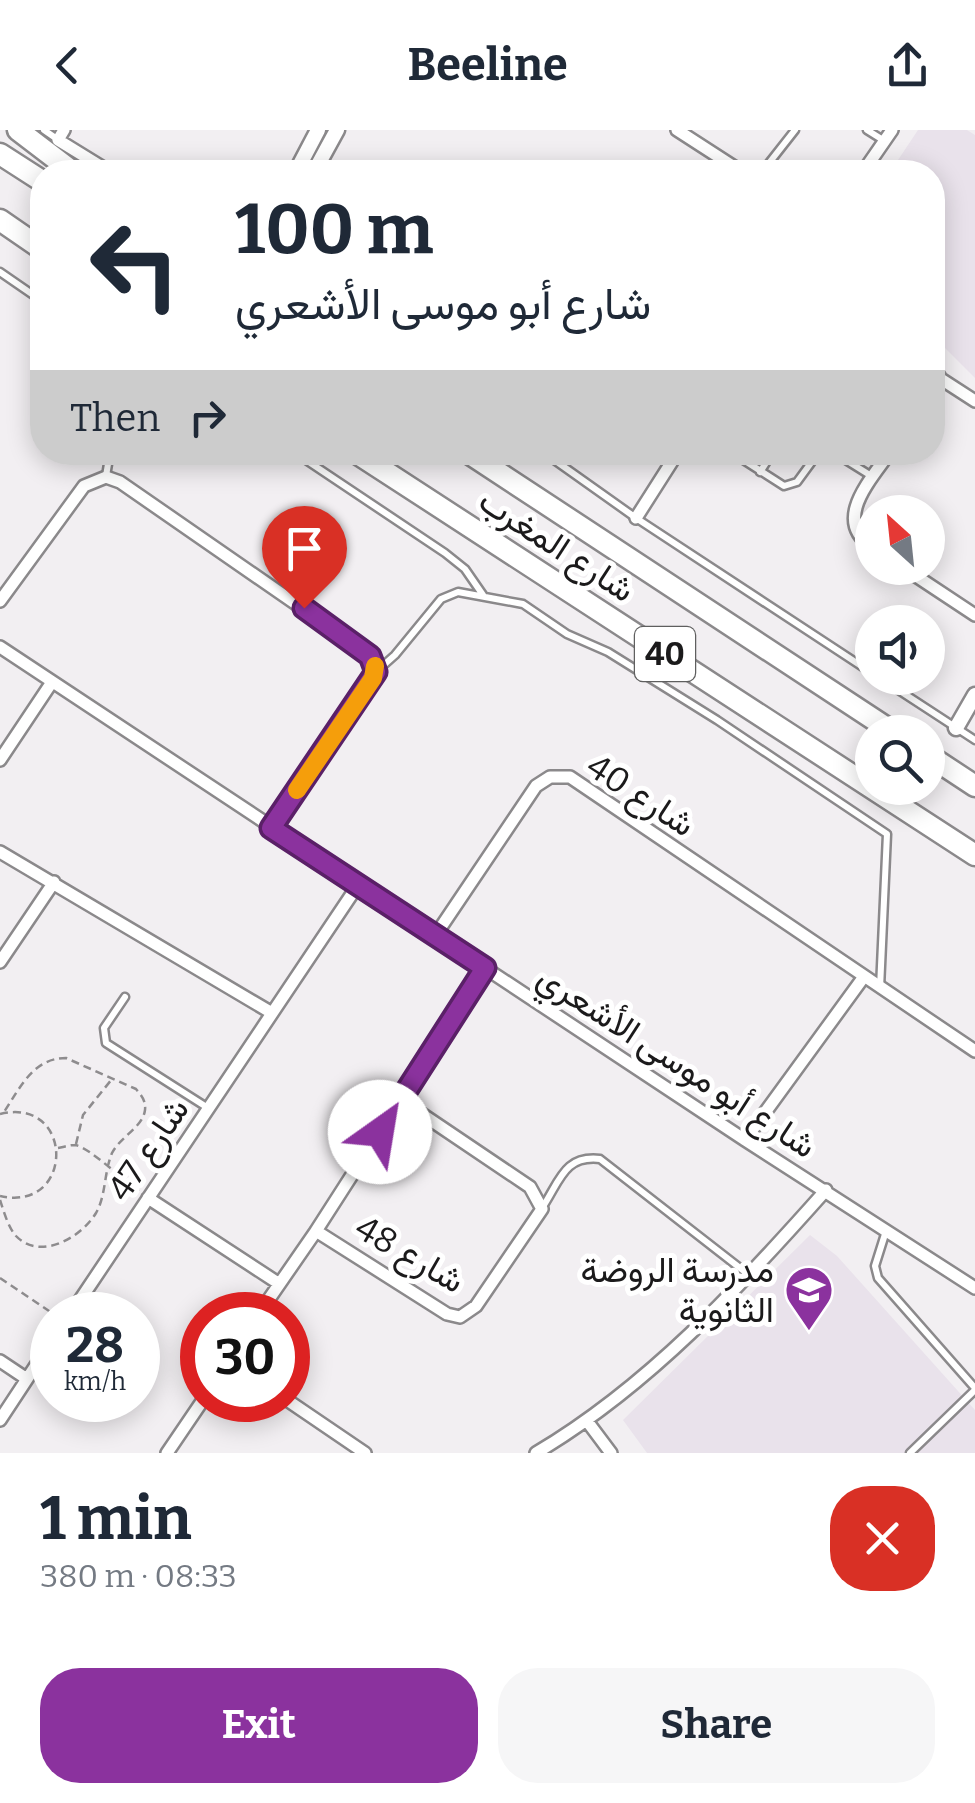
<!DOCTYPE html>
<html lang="en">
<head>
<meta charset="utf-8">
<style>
	body { margin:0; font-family:Bitter,Vazirmatn,serif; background:#f6f6f7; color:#1f2937; height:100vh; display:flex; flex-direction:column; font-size:38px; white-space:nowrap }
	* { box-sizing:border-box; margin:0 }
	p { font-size:32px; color:#747a83 }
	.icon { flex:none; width:55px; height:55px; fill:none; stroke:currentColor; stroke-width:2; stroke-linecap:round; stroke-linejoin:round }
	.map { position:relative; height:1323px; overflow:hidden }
	.drawer { display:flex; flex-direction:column; background:#fff; flex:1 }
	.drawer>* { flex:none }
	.top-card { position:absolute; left:30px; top:30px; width:915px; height:305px; border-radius:40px; box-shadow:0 5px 25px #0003; background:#fff; color:#1f2937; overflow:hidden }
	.needle { width:65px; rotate:333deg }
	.fabs { position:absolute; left:855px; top:365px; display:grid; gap:20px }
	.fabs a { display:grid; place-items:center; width:90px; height:90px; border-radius:50%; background:#fff; box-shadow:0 5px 25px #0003; font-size:50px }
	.speed { position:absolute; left:30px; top:1162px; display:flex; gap:20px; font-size:50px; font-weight:700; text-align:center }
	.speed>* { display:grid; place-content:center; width:130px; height:130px; border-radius:50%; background:#fff; box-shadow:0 5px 25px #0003; line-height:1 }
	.speed small { font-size:25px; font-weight:400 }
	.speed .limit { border:15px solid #d22; background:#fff; color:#111 }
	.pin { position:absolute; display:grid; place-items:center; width:85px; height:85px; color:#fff; margin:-102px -42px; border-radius:50% 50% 50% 0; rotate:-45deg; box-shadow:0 0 10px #0007 }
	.pin .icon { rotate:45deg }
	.me { position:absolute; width:110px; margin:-55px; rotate:32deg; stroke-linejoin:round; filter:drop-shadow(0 0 8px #0008) }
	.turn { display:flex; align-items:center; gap:35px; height:210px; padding:0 40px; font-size:45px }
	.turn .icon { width:130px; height:130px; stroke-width:2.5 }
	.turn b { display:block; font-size:70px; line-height:85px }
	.then { display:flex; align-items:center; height:95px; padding:0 40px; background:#0003; gap:20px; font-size:38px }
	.round { display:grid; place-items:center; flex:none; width:105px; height:105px; border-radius:40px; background:#f6f6f7 }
	.summary { display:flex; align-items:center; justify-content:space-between; height:170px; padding:0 40px }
	h1 { font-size:60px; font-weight:700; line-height:75px }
	.primary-button { display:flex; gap:20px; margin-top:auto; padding:20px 40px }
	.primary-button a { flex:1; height:115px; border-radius:40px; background:#8b329e; color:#fff; font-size:40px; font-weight:700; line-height:115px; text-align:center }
	.primary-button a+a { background:#f6f6f7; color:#1f2937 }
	header { display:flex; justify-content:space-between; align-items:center; height:130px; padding:0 40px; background:#fff; font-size:45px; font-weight:700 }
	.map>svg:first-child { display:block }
</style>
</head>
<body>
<header><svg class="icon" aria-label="back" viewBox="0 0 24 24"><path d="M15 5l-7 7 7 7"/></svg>Beeline<svg class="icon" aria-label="share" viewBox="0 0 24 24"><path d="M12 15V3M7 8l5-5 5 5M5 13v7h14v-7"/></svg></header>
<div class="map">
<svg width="975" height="1323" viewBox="0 0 975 1323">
	<rect width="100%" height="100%" fill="#f2eff2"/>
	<path fill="#e9e2eb" d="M918,0H967L975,5V248L933,206L932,42H890Z
		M810,1105L837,1126L975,1280V1323H647L623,1290Z"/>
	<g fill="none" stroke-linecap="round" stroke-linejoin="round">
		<g stroke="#8b898b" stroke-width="11">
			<path id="service" d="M44,0L57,9
				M867,0L883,10
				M762,42L795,0
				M0,142L42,171
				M294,322L445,423L465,439L483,465
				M543,322L636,388L872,543
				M731,322L784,356L797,352L819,322
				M818,325L841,327L873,347
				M760,342L773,322
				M106,346L110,322
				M377,541L395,525L441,469L458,462L523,474L567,504L608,522L717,590L887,704L880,858
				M880,548L975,610
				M125,867L104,898L106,913L208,978
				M542,1078C560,1051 564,1025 600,1029L749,1145
				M886,1101L875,1136L878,1148L975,1258
				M910,1323L975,1260"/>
		</g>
		<g stroke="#8b898b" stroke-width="16">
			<path id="minor" d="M64,0L58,10L110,42
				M677,0L742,42
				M863,42L892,0
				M932,234L941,249L975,271
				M932,262L941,249
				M636,388L678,322
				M872,417C832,390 870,351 890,322
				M904,438L975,485
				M0,471L84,356L106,347L120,352L364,521L375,533L373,548L271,698
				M0,517L745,1010L975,1158
				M0,630L52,552
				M0,722L272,883
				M435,806L536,656L550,647H570L975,921
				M0,832L54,752
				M745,1010L863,848
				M148,1068L278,1153
				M316,1101L447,1184L460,1187L476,1176L542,1079L530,1057L401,970
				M70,1185L358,755
				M258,1185L316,1101L485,838
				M0,1231L27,1249
				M287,1270L365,1323
				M0,1290L52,1211
				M587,1291L611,1323
				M167,1323L203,1270
				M536,1323C649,1256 739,1158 826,1060"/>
		</g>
		<g stroke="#8b898b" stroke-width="19">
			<path id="tertiary" d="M296,42L318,0
				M314,42L337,0
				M956,598L975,565"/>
		</g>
		<g stroke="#8b898b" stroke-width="25">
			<path id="motorway" d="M18,0L73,42
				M0,24L42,51
				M0,90L42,119
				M355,322L975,725
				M467,322L893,602
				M928,625L975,656"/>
		</g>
		<path stroke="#8e8c8e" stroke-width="2.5" stroke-dasharray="8 5" stroke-linecap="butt" d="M0,984C75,966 75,1083 0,1066
			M76,1014L83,985L112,949
			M58,1018C64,1017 69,1015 75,1015C89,1017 124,1051 139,1061
			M0,1070C4,1082 8,1097 16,1106C40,1131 81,1108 96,1083C106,1066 104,1042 112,1023C120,1007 143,997 145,980C146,971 142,966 136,959L66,928C33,928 20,958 4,982
			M0,1148L55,1185"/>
		<use href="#service" stroke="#fff" stroke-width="6"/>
		<use href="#minor" stroke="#fff" stroke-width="11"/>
		<use href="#tertiary" stroke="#fff" stroke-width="14"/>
		<use href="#motorway" stroke="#fff" stroke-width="20"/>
	</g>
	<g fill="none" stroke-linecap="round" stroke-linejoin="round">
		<g stroke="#5a2067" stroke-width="25">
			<path id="route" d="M304,478L370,526L376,542L271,698L485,838L380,1002"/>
		</g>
		<use href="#route" stroke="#8b329e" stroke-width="18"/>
		<path stroke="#f59e0b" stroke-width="18" d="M297,660L373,548L375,536"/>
	</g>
	<defs>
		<g id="school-pin" transform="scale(2.5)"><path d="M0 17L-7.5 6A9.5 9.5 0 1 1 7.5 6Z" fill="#8b329e" stroke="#fff"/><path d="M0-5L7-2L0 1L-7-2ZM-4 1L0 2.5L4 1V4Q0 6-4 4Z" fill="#fff"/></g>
	</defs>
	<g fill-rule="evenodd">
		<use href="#school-pin" x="809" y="1160"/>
	</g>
	<g text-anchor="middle" stroke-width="10" stroke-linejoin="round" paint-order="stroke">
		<rect fill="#fff" stroke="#5f5f5f" stroke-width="2.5" x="635" y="497" width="60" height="54" rx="8"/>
		<g font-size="32" font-weight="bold" fill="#1b1a1b">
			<text x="665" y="535">40</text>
		</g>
		<g font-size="35" fill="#1b1a1b" stroke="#fff">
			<text transform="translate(557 415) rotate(33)" y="12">شارع المغرب</text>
			<text transform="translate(641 665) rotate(33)" y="12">شارع 40</text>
			<text transform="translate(677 931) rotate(33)" y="12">شارع أبو موسى الأشعري</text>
			<text transform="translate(148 1019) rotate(-56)" y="12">شارع 47</text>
			<text transform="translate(410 1124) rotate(30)" y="12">شارع 48</text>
		</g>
		<g font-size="35" fill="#1b1a1b" stroke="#fff" text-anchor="end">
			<text x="774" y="1152">مدرسة الروضة<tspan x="774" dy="40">الثانوية</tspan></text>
		</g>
	</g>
</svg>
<div class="fabs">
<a><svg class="needle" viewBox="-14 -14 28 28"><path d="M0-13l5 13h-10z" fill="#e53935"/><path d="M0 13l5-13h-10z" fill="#747a83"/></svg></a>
<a><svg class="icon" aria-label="sound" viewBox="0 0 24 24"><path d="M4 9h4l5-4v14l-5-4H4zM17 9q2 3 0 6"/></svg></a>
<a><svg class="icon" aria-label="search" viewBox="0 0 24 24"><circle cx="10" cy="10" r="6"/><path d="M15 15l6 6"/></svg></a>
</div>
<div class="speed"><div>28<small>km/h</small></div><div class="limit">30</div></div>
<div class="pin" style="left:304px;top:478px;background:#d93025"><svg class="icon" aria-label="arrive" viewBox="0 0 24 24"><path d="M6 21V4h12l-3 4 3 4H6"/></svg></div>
<svg class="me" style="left:380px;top:1002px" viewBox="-20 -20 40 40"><circle r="19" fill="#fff"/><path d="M0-13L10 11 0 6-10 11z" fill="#8b329e"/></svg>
<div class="top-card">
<div class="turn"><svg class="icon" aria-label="left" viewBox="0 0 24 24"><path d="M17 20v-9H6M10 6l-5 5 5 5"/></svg><div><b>100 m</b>شارع أبو موسى الأشعري</div></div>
<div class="then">Then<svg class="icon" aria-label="right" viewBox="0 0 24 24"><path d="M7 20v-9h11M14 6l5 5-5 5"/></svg></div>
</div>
</div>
<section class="drawer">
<div class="summary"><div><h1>1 min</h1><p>380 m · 08:33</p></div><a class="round" style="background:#d93025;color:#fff"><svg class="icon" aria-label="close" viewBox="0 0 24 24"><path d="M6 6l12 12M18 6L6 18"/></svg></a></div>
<div class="primary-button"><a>Exit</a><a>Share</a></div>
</section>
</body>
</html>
